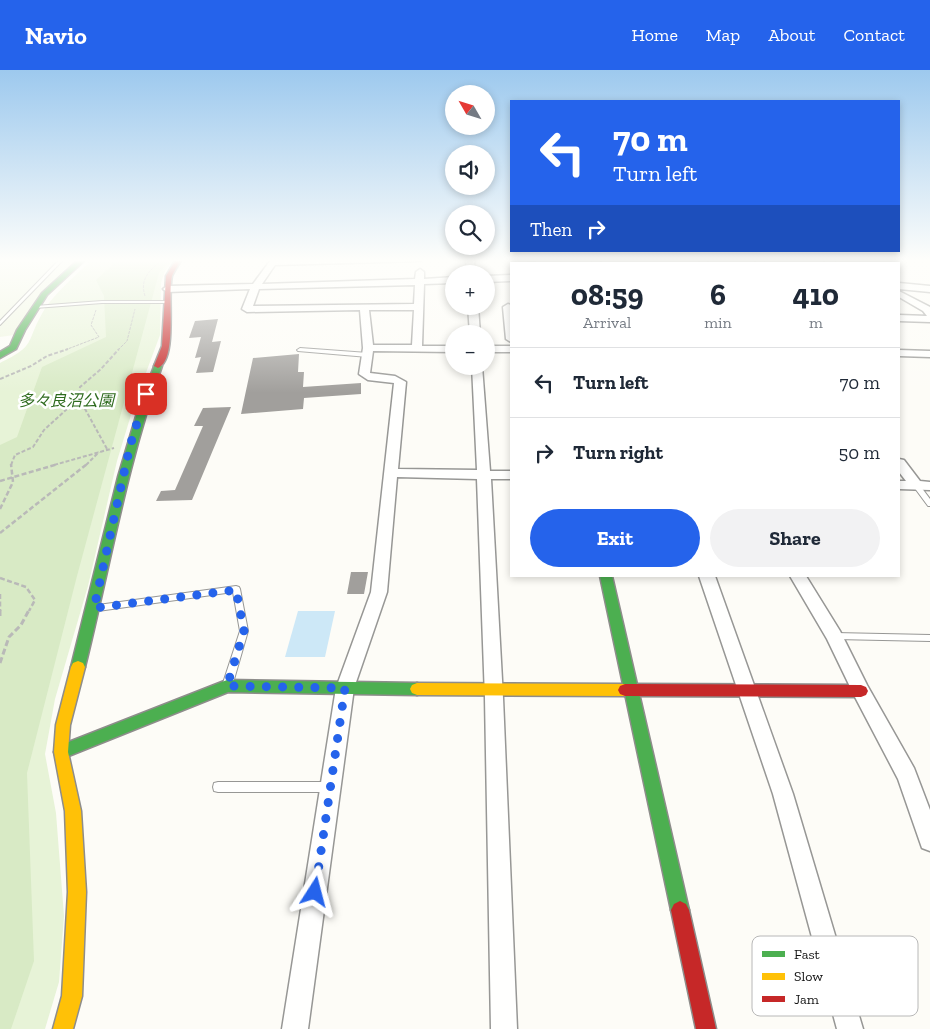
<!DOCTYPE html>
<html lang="en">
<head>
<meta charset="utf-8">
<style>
	body { margin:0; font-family:"Zilla Slab","Noto Sans JP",serif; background:#f2f2f3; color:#1f2937; height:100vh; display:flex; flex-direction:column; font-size:19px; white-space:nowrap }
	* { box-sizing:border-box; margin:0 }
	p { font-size:16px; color:#747a83 }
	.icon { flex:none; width:28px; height:28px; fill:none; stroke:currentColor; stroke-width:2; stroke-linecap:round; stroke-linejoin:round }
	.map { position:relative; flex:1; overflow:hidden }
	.side { position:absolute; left:510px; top:192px; width:390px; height:315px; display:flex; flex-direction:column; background:#fff; border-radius:0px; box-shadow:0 2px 8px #0003 }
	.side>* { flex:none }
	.hud { position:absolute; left:510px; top:30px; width:390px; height:152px; border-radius:0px; box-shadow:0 2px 8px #0003; background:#2563eb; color:#fff; overflow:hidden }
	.needle { width:32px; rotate:309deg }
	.buttons { position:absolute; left:445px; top:15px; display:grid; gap:10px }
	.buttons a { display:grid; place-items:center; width:50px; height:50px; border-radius:50%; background:#fff; box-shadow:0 2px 8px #0003; font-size:25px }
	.pin { position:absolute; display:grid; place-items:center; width:42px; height:42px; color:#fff; margin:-21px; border-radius:10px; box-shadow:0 2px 8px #0006 }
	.me { position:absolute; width:55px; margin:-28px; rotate:9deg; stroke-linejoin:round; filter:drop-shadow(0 0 4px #0008) }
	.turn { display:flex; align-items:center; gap:18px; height:105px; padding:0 20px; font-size:22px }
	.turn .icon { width:65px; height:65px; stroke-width:2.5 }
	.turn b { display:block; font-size:35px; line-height:42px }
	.then { display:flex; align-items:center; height:48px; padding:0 20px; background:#0003; gap:10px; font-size:19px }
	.eta { display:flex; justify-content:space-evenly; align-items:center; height:85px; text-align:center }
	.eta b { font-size:30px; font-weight:700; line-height:35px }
	.button { display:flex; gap:10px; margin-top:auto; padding:10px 20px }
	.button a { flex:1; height:58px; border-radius:30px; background:#2563eb; color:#fff; font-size:20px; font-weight:700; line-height:58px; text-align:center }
	.button a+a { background:#f2f2f3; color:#1f2937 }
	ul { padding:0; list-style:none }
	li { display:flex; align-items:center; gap:15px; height:70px; padding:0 20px; border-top:1px solid #e0e1e3 }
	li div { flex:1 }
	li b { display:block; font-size:19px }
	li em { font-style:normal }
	header { display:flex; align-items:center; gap:30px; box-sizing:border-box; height:70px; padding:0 25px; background:#2563eb; color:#fff }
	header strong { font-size:24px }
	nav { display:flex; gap:28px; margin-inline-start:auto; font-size:18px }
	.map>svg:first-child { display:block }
</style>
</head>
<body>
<header>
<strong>Navio</strong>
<nav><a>Home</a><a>Map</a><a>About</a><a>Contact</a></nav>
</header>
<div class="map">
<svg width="930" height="959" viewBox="0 0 930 959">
	<rect width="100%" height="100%" fill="#fdfcf7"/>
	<path fill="#e7f3d7" d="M94,189H174L165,201L161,213L160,265L134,335L117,391L88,516L55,629L45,684L56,743L64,846L59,912L45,959H0V293C37,275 25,273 43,242C51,227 80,200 94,189Z"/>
	<path fill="#d8eac5" d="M119,189H171L159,203L77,506L27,703L34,891L11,959H0V375L17,367L42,297L106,267L104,226L96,210Z"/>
	<path fill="#f0f6e1" d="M0,189H78L62,202L14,265L0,267Z"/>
	<path fill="#cde8f7" d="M298,541H335L325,587H285Z"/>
	<path fill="#a19f9c" d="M218,249L212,272L221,271L213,302L196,303L201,287L195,288L201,267L189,268L195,251Z
		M299,284L298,302H304L303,317L361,313V324L304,328L303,339L241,344L253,288Z
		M231,337L192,430L156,431L161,421L175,420L203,356H194L203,338Z
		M351,502H368L364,524H347Z"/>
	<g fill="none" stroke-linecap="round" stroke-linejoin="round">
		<g stroke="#979795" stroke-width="2">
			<path id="lane" d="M60,189H64L0,255V251Z
				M102,231H167L169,232L167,233H102L35,238L33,237L35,236Z
				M300,278L368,283L371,285L368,287L298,281L297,280Z
				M914,413H918L930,429V436H928L914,417L913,415Z
				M236,516L239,517L240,519L248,561L233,613L231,616L228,617L225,616L223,613L240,561L233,522L98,541L95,540L94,538L95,536L98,535Z
				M835,563L930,565V571L835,569L832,568L831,566L832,564Z
				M218,712H329L333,713L334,717L333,721L329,722H218L214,721L213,717L214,713Z"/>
		</g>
		<g stroke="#979795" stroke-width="3">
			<path id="street" d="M333,189H424L420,191L275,195L262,214L415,209L416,202L420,199L424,202V209L454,207V213L424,214L422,276H454V282L373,281L370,303L395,306L406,312L398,399L477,400L472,296H482L490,401H511V409H491L503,628L517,959H491L485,628L477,409L397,407L387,522L354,618L308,959H282L336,618L371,522L394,313L368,310L359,304L363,278L360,240L247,242L242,239L250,219L167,222L163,219L167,216L253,214L270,191ZM415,215L414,234L253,236L259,219ZM369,240H414L412,275H373Z
				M466,189H474L475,204H467Z
				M591,189H599L601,194H593Z
				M698,189H706L709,194H701Z
				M754,189H762L765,194H757Z
				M823,189H832L837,194H828Z
				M511,205V211L486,212V206Z
				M899,213L930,216V222L899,219Z
				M899,221L930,237V252L899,251V245L927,246L923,241L899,227Z
				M508,234L511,235V272L506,269L503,237Z
				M468,236H478L480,264H470Z
				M486,276H511V282H486Z
				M899,280L930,281V287L899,286Z
				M899,389L904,390L920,411L930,412V420L899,419V411H906L899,402Z
				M699,506H715L793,724L863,959H837L773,724Z
				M790,506H806L840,561L867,615L914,698L930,740V781L922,778L898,709L855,627L827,569Z"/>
		</g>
		<g stroke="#8e8d8b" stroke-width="3">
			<path id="fast" d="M79,189H86L47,225L25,260L16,279L0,288V282L10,276L17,260L42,223Z
				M528,189H534L535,194H529Z
				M155,294L162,296C127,394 110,496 85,597L83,601L78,603L73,601L71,597L118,407L140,333Z
				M600,506H612L689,840L686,846L680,849L674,846L671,840Z
				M227,610L417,613L422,615L424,619L422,623L417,625L228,622L61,689L56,687L54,682L56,677Z"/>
		</g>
		<g stroke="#8e8d8b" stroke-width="3">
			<path id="slow" d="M78,591L83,593L85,597L70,655L68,682L81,741L86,822L82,926L73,959H53L62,926L68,822L65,741L54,682L56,655L71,597L73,593Z
				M417,613L625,614L630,616L632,620L630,624L625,626L417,625L412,623L410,619L412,615Z"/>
		</g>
		<g stroke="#8e8d8b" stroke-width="3">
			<path id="jam" d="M176,189H182C179,194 174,201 172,206C167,225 178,289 158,298L154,296L162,276L166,206Z
				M625,614L861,615L866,617L868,621L866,625L861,627L625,626L620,624L618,620L620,616Z
				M680,831L686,834L689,840L716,959H696L671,840L674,834Z"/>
		</g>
		<path stroke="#b9b9b8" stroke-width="1" stroke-dasharray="3 1" stroke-linecap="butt" d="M145,226C139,208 151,199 164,189
			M65,280L99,267L91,255L96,240
			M118,280L127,271L135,239"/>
		<path stroke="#b9b9b8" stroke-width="2" stroke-dasharray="4 2" stroke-linecap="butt" d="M0,309L31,296L47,286L68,279
			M79,328L107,379
			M11,395L15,385L33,377L44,360L79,328L80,317L101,299L119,279
			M54,395L114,378
			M86,395L99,382"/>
		<path stroke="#b9b9b8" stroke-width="2.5" stroke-dasharray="5 2.5" stroke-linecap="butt" d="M0,411L58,394
			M0,439L13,412L11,394
			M0,463L87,394
			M0,508L26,517L35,530L29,541
			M0,524V541"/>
		<path stroke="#b9b9b8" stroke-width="3" stroke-dasharray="6 3" stroke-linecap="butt" d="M0,540V548
			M0,593L9,567L21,555L29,540"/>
		<use href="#lane" fill="#fffffe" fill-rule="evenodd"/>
		<use href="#street" fill="#fffffe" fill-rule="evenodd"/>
		<use href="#fast" fill="#4caf50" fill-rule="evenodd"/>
		<use href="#slow" fill="#ffc107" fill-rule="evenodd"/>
		<use href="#jam" fill="#c62828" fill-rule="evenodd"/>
	</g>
	<linearGradient id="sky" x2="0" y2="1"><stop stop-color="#9dc9ee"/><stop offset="0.59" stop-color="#fefefb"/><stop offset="1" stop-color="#fefefb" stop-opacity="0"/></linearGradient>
	<rect width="930" height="323" fill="url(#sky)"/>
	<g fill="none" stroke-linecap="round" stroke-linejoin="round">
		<path stroke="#2563eb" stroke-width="9" stroke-dasharray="0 16.2" d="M146,324L130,376L94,538L236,520L244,561L227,616L345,618L315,822"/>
	</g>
	<g text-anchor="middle" stroke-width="5" stroke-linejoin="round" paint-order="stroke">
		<g font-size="16" font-style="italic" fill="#2f6b1f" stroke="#fff">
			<text x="66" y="336">多々良沼公園</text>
		</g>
	</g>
	<rect x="752" y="866" width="166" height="80" rx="8" fill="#fff" stroke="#b8b8b8" stroke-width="1"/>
	<rect x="762" y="881" width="23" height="6" fill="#4caf50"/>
	<rect x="762" y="903" width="23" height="7" fill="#ffc107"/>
	<rect x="762" y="926" width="23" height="6" fill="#c62828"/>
	<g font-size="14" fill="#111">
		<text x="794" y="889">Fast</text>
		<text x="794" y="911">Slow</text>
		<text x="794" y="934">Jam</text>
	</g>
</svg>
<div class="buttons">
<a><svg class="needle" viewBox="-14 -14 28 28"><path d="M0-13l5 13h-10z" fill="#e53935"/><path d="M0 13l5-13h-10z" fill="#747a83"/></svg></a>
<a><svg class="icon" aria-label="sound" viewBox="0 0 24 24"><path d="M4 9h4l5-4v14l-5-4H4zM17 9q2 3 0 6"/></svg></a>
<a><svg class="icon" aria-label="search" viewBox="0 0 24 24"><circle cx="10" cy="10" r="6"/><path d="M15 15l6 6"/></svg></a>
<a>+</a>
<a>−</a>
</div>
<div class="pin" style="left:146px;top:324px;background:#d93025"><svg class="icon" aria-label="arrive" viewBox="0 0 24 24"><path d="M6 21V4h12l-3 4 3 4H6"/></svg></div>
<svg class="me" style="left:315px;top:822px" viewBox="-20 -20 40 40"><path d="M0-17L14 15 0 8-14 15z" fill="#2563eb" stroke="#fff" stroke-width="4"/></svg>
<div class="hud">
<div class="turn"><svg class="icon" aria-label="left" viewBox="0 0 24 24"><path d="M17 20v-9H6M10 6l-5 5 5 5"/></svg><div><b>70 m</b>Turn left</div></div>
<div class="then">Then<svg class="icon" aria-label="right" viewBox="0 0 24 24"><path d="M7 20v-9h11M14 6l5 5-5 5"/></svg></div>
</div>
<section class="side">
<div class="eta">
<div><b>08:59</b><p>Arrival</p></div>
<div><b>6</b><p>min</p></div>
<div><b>410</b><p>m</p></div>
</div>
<ul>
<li><svg class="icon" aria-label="left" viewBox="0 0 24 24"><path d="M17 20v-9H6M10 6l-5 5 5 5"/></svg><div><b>Turn left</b></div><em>70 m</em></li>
<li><svg class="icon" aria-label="right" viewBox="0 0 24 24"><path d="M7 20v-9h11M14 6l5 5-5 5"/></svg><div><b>Turn right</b></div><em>50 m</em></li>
</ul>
<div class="button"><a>Exit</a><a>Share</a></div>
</section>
</div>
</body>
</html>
